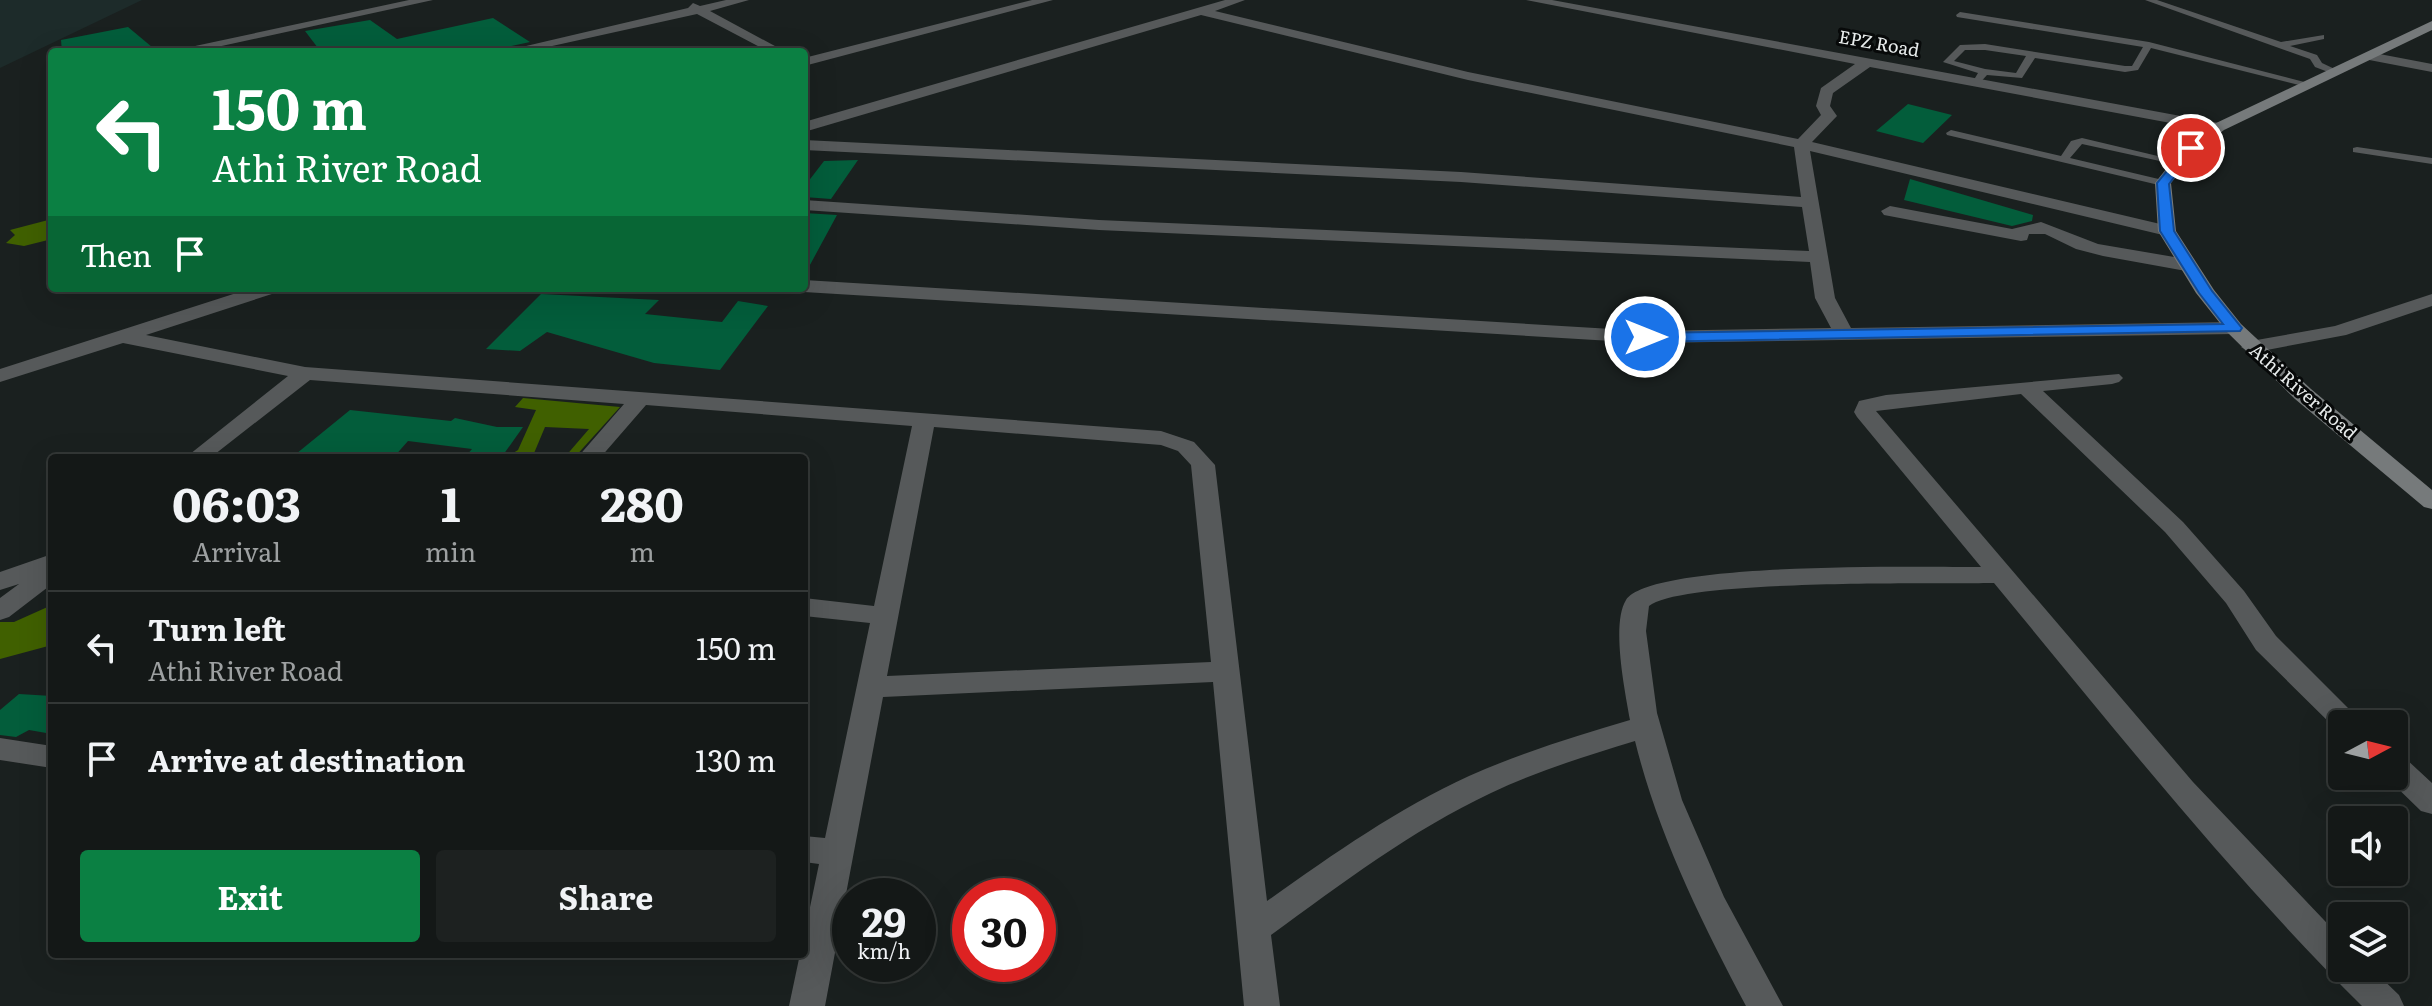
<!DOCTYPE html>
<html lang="en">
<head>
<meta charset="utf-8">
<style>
	body { margin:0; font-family:Literata,serif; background:#1d2120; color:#f1f3f6; height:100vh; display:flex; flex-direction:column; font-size:30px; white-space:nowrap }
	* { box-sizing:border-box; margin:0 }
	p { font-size:26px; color:#9da0a1 }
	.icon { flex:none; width:44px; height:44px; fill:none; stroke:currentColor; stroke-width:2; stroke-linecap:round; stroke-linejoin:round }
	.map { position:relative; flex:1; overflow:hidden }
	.sheet { position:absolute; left:48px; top:454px; width:760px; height:504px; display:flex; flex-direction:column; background:#141817; border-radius:8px; box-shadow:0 8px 32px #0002,0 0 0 2px #333736 }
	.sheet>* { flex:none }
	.hud { position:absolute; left:48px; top:48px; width:760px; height:244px; border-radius:8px; box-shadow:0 8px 32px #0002,0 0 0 2px #333736; background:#0b8043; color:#fff; overflow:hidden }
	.needle { width:52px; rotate:83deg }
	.controls { position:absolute; left:2328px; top:710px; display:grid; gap:16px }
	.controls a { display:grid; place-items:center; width:80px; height:80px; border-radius:8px; background:#141817; box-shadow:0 8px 32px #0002,0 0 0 2px #333736; font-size:40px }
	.speed { position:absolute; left:832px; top:878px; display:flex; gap:16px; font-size:40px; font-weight:700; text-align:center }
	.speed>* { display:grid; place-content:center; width:104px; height:104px; border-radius:50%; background:#141817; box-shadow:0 8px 32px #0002,0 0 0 2px #333736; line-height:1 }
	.speed small { font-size:20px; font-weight:400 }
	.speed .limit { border:12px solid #d22; background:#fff; color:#111 }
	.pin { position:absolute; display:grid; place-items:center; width:68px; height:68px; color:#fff; margin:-34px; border:4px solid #fff; border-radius:50%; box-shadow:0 2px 8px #0007 }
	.me { position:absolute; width:88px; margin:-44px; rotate:90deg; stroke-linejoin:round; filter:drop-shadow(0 0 6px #0008) }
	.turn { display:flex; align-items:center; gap:28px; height:168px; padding:0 32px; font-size:36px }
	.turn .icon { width:104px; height:104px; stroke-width:2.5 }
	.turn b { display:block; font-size:56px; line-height:68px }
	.then { display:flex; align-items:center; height:76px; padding:0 32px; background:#0003; gap:16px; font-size:30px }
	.eta { display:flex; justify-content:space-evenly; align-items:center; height:136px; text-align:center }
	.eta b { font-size:48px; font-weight:700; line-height:56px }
	.primary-button { display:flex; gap:16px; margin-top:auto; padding:16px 32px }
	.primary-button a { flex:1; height:92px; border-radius:8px; background:#0b8043; color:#fff; font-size:32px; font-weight:700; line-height:92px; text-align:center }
	.primary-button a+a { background:#1d2120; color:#f1f3f6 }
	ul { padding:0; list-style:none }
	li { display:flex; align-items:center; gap:24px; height:112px; padding:0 32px; border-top:2px solid #333736 }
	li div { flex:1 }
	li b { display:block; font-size:30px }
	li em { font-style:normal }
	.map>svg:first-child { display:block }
</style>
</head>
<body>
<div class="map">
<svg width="2432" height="1006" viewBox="0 0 2432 1006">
	<rect width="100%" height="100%" fill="#1a201f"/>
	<path fill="#1d2b2a" d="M0,0H142L0,68Z"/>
	<path fill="#406000" d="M52,219V239L24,246L6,243L15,235L10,230Z
		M523,398L620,407L574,458H564L589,429L545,427L532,458H505L518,450L536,410L515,407Z
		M52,605V645L0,659V622H14Z"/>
	<path fill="#035d3b" d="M493,18L530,42L484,52H321L305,31L370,20L397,39Z
		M128,27L158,52H62L61,40Z
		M1908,104L1952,115L1923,143L1876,131Z
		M858,160L831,199L804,197V187L824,161Z
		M1910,179L2033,215L2032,221L2012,226L1904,200Z
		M804,213L837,215L804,276Z
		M541,294L659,300L645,314L722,322L738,301L768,306L720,370L654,363L547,332L520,351L486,349Z
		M350,410L451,421L455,418L497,427H523L501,458H464L472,449L408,441L393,458H291Z
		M19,694L52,696V734L29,730L16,737L0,735V710Z"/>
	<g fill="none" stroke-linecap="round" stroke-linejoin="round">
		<path fill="#56595a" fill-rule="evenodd" d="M2145,0H2157L2281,42L2324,35V39L2290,46L2317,55L2322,63L2341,72L2336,75L2315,67L2310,59Z
			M1960,12L2149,42L2312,84L2307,87L2151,48L2138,70L2125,72L2035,58L2022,78L1987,75L1977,86L1972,83L1978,73L1943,62L1960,45L1985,44L2125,66H2132L2143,47L1957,17L1956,15ZM1965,50H1985L2026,56L2016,73L1985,69L1954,61Z
			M1951,130L2061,156L2071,141L2082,138L2183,162L2178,165L2082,144L2070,158L2167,181V185L2163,186L1947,135L1946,133Z
			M2357,147L2432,158V164L2353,152V148Z"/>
		<path fill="#56595a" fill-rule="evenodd" d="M409,0H433L194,52H167Z
			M726,0H749L710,11L786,52H769L697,14L525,52H500L688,8L693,3L700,6Z
			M1032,0H1053L804,66V58Z
			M1225,0H1245L1215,11L1468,72L1798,139L1821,115L1816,106L1821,88L1855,64L1526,0H1552L2224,124L2227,127L2219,132L1870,67L1833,93L1830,106L1837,116L1812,142L2173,227L2176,231L2167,236L1810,151L1835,298L1851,328L2234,322L2244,328L2234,334L1645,343L804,292L796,288H804V280L1645,331L1831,328L1815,298L1810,262L1099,230L804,210V200L1099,220L1809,251L1802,207L1461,182L804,150V140L1461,172L1801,197L1794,147L1468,80L1201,15L804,132V122Z
			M2369,52L2432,64V72L2364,59L2362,56Z
			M1890,206L2012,229L2041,222L2098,244L2186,259L2195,265L2186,271L2103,256L2076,249L2045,234H2029L2027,240L2021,241L1884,215L1881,211Z
			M252,288H281L278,292L146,335L305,367L1161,431L1194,442L1215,465L1267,901C1332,855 1397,809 1469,776C1521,753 1575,736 1630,720C1625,691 1611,624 1626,600C1651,561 1926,567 1981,567L1857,417L1854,412L1859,401L1886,395L2119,374L2123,378L2119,382L2112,384L2043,391L2183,522L2244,591L2276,636L2364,724H2342V733L2339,732L2256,650L2226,603L2165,532L2021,394L1876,411L2193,782L2342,939V968H2371L2399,995L2404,1006H2362C2230,875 2113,727 1994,583C1938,584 1682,579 1649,606L1646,631L1657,713L1682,800L1724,897L1783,1006H1746C1701,921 1658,834 1635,741C1586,756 1537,771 1491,793C1412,830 1341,884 1271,935L1280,1006H1244L1213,682L883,697L825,1006H789L800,954H804V936L819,864L804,862V836L825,838L870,623L804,616V598L874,606L912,426L646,405L600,458H577L624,404L310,380L210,458H185L288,376L123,343L0,382V369ZM934,427L1161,445L1178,451L1191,465L1211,662L887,676Z
			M2432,294V306L2346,335L2251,353L2241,347L2251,341L2335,326Z
			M52,554V584L9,617L0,620V598L19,584L0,590V572Z
			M0,738L52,746V768L0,760Z
			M2394,754L2405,758L2432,783V814L2421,811L2385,776H2394Z"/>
		<path fill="#767a7b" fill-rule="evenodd" d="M2432,21V30L2224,130L2197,151L2171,183L2176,231L2214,290L2241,324L2311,389L2432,490V509L2424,507L2295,399L2227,332L2196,293L2158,231L2155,183L2185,145L2214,124Z"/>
	</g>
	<path fill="#1a73e8" stroke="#114b97" stroke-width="2" d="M2187,146L2197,148L2169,184L2174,231L2212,291L2242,328L2240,331L1645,342L1637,337L1645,333L2223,324L2199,293L2160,231L2157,183Z"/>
	<g text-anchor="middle" stroke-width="6" stroke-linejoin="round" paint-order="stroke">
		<g font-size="18" fill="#e7ebeb" stroke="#070909">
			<text transform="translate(1879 44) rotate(10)" y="6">EPZ Road</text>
			<text transform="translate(2303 392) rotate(41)" y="6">Athi River Road</text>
		</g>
	</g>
</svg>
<div class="controls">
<a><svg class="needle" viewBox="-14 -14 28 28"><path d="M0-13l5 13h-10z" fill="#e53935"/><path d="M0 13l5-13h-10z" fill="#9da0a1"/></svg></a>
<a><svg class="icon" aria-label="sound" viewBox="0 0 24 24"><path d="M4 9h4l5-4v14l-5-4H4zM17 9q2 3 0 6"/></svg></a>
<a><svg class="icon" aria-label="layers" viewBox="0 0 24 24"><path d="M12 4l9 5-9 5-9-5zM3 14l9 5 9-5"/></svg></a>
</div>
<div class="speed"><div>29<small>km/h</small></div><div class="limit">30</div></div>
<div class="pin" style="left:2191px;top:148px;background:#d93025"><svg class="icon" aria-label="arrive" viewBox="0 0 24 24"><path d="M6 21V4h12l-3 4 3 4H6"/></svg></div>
<svg class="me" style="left:1645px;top:337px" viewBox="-20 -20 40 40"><circle r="17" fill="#1a73e8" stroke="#fff" stroke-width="3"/><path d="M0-11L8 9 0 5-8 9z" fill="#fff"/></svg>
<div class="hud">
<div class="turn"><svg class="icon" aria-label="left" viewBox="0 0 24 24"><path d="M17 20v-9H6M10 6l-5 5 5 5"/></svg><div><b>150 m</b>Athi River Road</div></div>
<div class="then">Then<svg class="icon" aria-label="arrive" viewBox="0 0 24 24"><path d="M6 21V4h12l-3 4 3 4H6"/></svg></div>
</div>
<section class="sheet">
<div class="eta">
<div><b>06:03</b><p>Arrival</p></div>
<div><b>1</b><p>min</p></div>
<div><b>280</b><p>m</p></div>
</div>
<ul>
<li><svg class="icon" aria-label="left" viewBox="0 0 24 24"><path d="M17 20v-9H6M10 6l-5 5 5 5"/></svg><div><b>Turn left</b><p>Athi River Road</p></div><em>150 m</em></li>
<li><svg class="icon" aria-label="arrive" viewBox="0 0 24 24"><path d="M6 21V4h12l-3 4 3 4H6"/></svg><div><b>Arrive at destination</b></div><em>130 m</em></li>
</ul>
<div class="primary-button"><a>Exit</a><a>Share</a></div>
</section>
</div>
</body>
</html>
